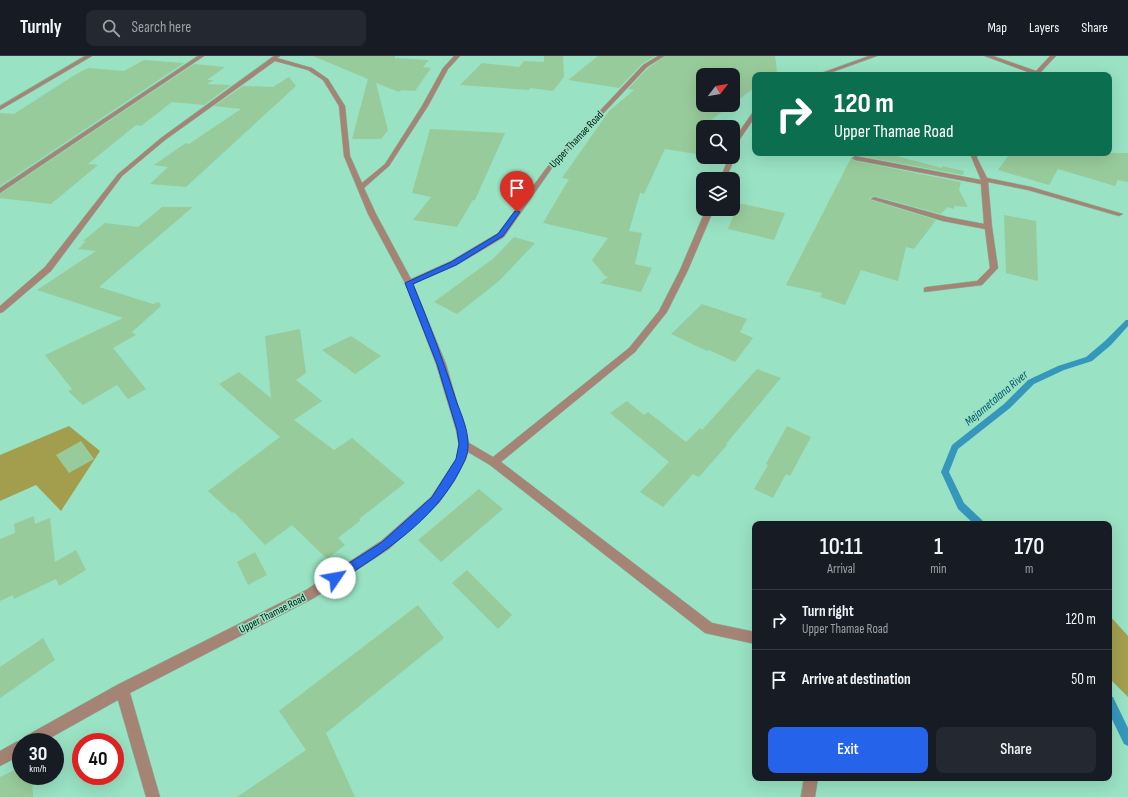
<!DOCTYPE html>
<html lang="en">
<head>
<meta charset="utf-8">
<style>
	body { margin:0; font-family:"Sofia Sans Condensed",sans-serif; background:#242831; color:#f1f3f6; height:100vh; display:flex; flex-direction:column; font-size:15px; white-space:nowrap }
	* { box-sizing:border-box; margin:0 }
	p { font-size:13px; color:#9ea1a6 }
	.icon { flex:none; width:22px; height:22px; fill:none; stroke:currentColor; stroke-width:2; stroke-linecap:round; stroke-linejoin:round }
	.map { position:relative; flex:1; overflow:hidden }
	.sheet { position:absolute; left:752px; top:465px; width:360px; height:260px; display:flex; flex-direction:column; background:#171b24; border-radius:8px; box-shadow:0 4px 16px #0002 }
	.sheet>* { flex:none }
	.banner { position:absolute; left:752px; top:16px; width:360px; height:84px; border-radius:8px; box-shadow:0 4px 16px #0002; background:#0b6e4f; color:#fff; overflow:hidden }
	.needle { width:26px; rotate:59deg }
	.controls { position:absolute; left:696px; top:12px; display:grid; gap:8px }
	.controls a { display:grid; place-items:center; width:44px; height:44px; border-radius:8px; background:#171b24; box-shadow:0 4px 16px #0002; font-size:20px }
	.speed { position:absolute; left:12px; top:677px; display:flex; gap:8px; font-size:20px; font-weight:700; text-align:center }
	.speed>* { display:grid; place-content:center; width:52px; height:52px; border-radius:50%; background:#171b24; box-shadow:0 4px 16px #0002; line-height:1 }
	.speed small { font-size:10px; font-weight:400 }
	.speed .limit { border:6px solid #d22; background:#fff; color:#111 }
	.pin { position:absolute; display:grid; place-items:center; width:34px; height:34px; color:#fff; margin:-41px -17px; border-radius:50% 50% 50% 0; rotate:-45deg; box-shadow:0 0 4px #0007 }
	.pin .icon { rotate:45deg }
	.me { position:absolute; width:44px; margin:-22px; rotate:57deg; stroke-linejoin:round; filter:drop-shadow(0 0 3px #0008) }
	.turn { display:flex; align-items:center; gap:14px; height:84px; padding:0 16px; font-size:18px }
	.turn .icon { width:52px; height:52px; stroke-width:2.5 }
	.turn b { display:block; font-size:28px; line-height:34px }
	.eta { display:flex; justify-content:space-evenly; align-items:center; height:68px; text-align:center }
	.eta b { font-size:24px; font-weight:600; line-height:28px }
	.primary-button { display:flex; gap:8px; margin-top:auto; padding:8px 16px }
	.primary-button a { flex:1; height:46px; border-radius:8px; background:#2563eb; color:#fff; font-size:16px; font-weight:600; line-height:46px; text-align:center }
	.primary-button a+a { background:#242831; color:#f1f3f6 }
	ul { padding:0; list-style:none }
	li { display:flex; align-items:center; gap:12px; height:60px; padding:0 16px; border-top:1px solid #363941 }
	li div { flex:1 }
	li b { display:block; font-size:15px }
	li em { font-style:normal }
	header { display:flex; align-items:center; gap:24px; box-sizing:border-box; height:56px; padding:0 20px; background:#171b24; border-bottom:1px solid #363941 }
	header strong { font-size:19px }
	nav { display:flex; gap:22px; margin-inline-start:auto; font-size:14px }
	.search { width:280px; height:36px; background:#242831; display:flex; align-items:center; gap:10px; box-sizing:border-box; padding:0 14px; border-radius:8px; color:#9ea1a6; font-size:15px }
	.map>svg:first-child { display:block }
</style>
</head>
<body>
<header>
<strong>Turnly</strong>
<div class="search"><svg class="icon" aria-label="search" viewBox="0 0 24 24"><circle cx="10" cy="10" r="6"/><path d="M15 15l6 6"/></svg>Search here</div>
<nav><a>Map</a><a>Layers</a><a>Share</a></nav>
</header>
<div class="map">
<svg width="1128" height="741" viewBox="0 0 1128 741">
	<rect width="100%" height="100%" fill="#99e2c3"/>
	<path fill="#a29e4d" d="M69,370L100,395L61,455L36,429L0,445V399Z
		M1109,559L1128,580V641L1109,622Z"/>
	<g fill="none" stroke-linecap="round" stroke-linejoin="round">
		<path fill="#3597bb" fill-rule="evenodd" d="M1126,264H1128V270L1111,289L1092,305L1064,314L1034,328L1010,352L958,393L949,416L964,447L983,465L985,468H974L958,453L941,416L952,389L1004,348L1028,324L1058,310L1086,301L1105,285Z
			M1109,640L1113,641L1128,672V690L1124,688L1109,657Z"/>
	</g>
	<path fill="#98cb9b" d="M313,0H395V2L429,4L423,11L431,12L415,35L401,34L399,36L376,27L388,74L381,83H352L368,23Z
		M544,0H563L564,21L553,35L530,32L529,34L460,29L482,7L519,11L524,5L544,6Z
		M598,0H655L642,8L619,32L568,24Z
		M665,0H775L777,15L772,19H755V31L733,48V19H703V49H731L703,70V99L665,93L644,138L640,137L629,175L642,177L635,208L652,212L641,236L600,227L608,221L605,220L592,204L608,182L543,167L569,123L562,122L609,55L634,34L628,33L648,12Z
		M144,4L184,7L0,130V57L14,58L76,18L88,12L124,15Z
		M194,8L225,11L207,24H214L207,28L231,29L204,49L172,46L141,70L136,69L88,108L98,109L51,148L0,142V138Z
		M289,21L296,30L186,131L150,128L168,111L154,109L186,87L189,88L241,53L214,50L243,30L273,31Z
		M430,73L505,77L475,144H473L457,171L413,164L431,141L412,137Z
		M853,97H885L942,112V110L964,115L963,119L855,99L851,101Z
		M1010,97H1128V126L1118,124L1115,130L1058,113L1049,129L998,114Z
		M851,102L855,105L961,126L959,134L968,151L954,150V153L947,151L941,158L874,140L870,142L871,144L936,164L914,193L906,191L898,225L861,214L845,249L820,241L822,237L786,229Z
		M733,146L785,157L774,184L728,173L733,161Z
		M162,151H193L99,231L153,248L159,246L161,250L132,276L136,279L113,292L146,333L128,343L117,329L83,349L68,335L72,333L45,299L123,262L37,234L96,195L78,193L86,185H83L105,167L138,171Z
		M1004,159L1036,165L1038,225L1006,217Z
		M514,181L535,187L499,225L457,258L434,246L494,202Z
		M702,248L747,263L740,276L753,282L735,306L709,294L707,295L671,278Z
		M300,273L306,317L296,324L322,345L294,364L334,394L352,382L405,427L359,463L361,464L338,482L345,489L327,503L292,469L265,489L234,456L232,457L208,435L280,381L219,328L239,316L271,342L265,280Z
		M351,280L381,300L355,318L322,294Z
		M757,313L781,322L726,388L727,389L699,421L693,418L663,451L640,436L669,406L610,357L627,345L644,359L648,356L686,386L700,372L702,374Z
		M787,370L811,381L790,420L786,418L773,442L754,433L768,409L766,408Z
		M81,385L94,403L69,417L56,399Z
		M479,433L503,453L441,506L418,484Z
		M34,460L35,468L50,462L55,506L76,494L86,514L59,530L56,523L14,543L13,539L0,545V483L15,477L14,468Z
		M255,496L267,519L248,529L237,506Z
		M467,514L512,559L498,573L452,527Z
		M418,549L444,582L326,677L355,741H237L306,694L279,655Z
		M43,582L55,604L0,642V611Z
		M21,711V720H32L33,741H0V721Z"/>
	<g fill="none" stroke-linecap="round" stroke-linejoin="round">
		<g stroke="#7dbea2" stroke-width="1">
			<path id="minor" d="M85,0H92L0,54V50Z
				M198,0H204L0,137V132Z
				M274,0H280L277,2L312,12L328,23L345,50L350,100L362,127L385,108L422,50L443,12L454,0H460L448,13L428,50L389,110L364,132L376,158L411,223L451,205L498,177L548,110L643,9L658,0H664L647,11L552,112L504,181L457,209L413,228L446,308L469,387L493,401L629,292L659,255L680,214L706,153H714L688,214L667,256L635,296L501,406L712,567L755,576V588L705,577L490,409L468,396L466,403L455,424L439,447L389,493L314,542L130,637L160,741H146L118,644L43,686H21V699L0,710V695L16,686L23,684L24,681L117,629L306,534L381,485L431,441L456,403L459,389L456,374L436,308L405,227L368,158L344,100L339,50L323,24L308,14L275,5L165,84L122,120L51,215L3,256L0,257V250L45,211L118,118L161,82Z
				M869,0H877L824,19H816Z
				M985,0H993L1036,15L1050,0H1056L1038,19H1032L1033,18Z
				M755,55V61L740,83L736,97L733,99L734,83L753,56Z
				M956,97H977V102L987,122L1031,131L1123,158L1119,160L1028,134L988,126L992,171L998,212L982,229L924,236V232L927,231L977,225L990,212L985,173L943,165L871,143L874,141L947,161L984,168L981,128L855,104L852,102L855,100L981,124L971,100Z
				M733,99L735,101L726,123H720L729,101H733Z
				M804,722H818L815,741H801Z"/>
		</g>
		<use href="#minor" fill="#a58475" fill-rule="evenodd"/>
	</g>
	<path fill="#2563eb" stroke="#184099" d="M515,155L520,156L503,180L456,209L413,228C429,267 444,306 457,347C462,360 468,374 468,388C469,398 463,408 459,416C433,465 384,496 339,525L335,527L332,525L330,522L332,518L382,486L432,441L456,403L459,388L457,374L437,308L405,227L451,206L498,178Z"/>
	<g text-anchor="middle" stroke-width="3" stroke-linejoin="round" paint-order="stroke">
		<g font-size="11" fill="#00180e" stroke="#99e2c3">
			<text transform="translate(576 83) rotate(-47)" y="4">Upper Thamae Road</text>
			<text transform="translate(272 557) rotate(-27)" y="4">Upper Thamae Road</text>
		</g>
		<g font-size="12" font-style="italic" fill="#03566f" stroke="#99e2c3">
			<text transform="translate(996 342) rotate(-40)" y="4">Mejametalana River</text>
		</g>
	</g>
</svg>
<div class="controls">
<a><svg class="needle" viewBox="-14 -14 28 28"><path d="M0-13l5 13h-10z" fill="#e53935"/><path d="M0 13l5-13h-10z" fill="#9ea1a6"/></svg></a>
<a><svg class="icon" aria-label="search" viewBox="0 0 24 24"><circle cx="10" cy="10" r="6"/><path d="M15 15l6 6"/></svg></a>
<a><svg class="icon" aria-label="layers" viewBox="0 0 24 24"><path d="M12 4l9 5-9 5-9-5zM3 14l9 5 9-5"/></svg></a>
</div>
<div class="speed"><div>30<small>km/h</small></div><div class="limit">40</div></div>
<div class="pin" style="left:517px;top:156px;background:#d93025"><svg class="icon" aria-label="arrive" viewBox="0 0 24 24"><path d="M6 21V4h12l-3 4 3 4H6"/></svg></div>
<svg class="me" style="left:335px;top:522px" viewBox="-20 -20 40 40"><circle r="19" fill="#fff"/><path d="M0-13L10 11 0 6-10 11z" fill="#2563eb"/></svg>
<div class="banner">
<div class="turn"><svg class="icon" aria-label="right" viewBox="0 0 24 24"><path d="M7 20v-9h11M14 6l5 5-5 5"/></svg><div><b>120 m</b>Upper Thamae Road</div></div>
</div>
<section class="sheet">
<div class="eta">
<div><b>10:11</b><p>Arrival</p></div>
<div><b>1</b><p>min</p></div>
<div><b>170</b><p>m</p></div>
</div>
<ul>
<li><svg class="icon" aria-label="right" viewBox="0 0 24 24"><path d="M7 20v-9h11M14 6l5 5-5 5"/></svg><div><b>Turn right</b><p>Upper Thamae Road</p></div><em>120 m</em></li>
<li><svg class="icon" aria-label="arrive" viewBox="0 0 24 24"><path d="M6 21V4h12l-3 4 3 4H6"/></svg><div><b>Arrive at destination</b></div><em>50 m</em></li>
</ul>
<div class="primary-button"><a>Exit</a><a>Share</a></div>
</section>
</div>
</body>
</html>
